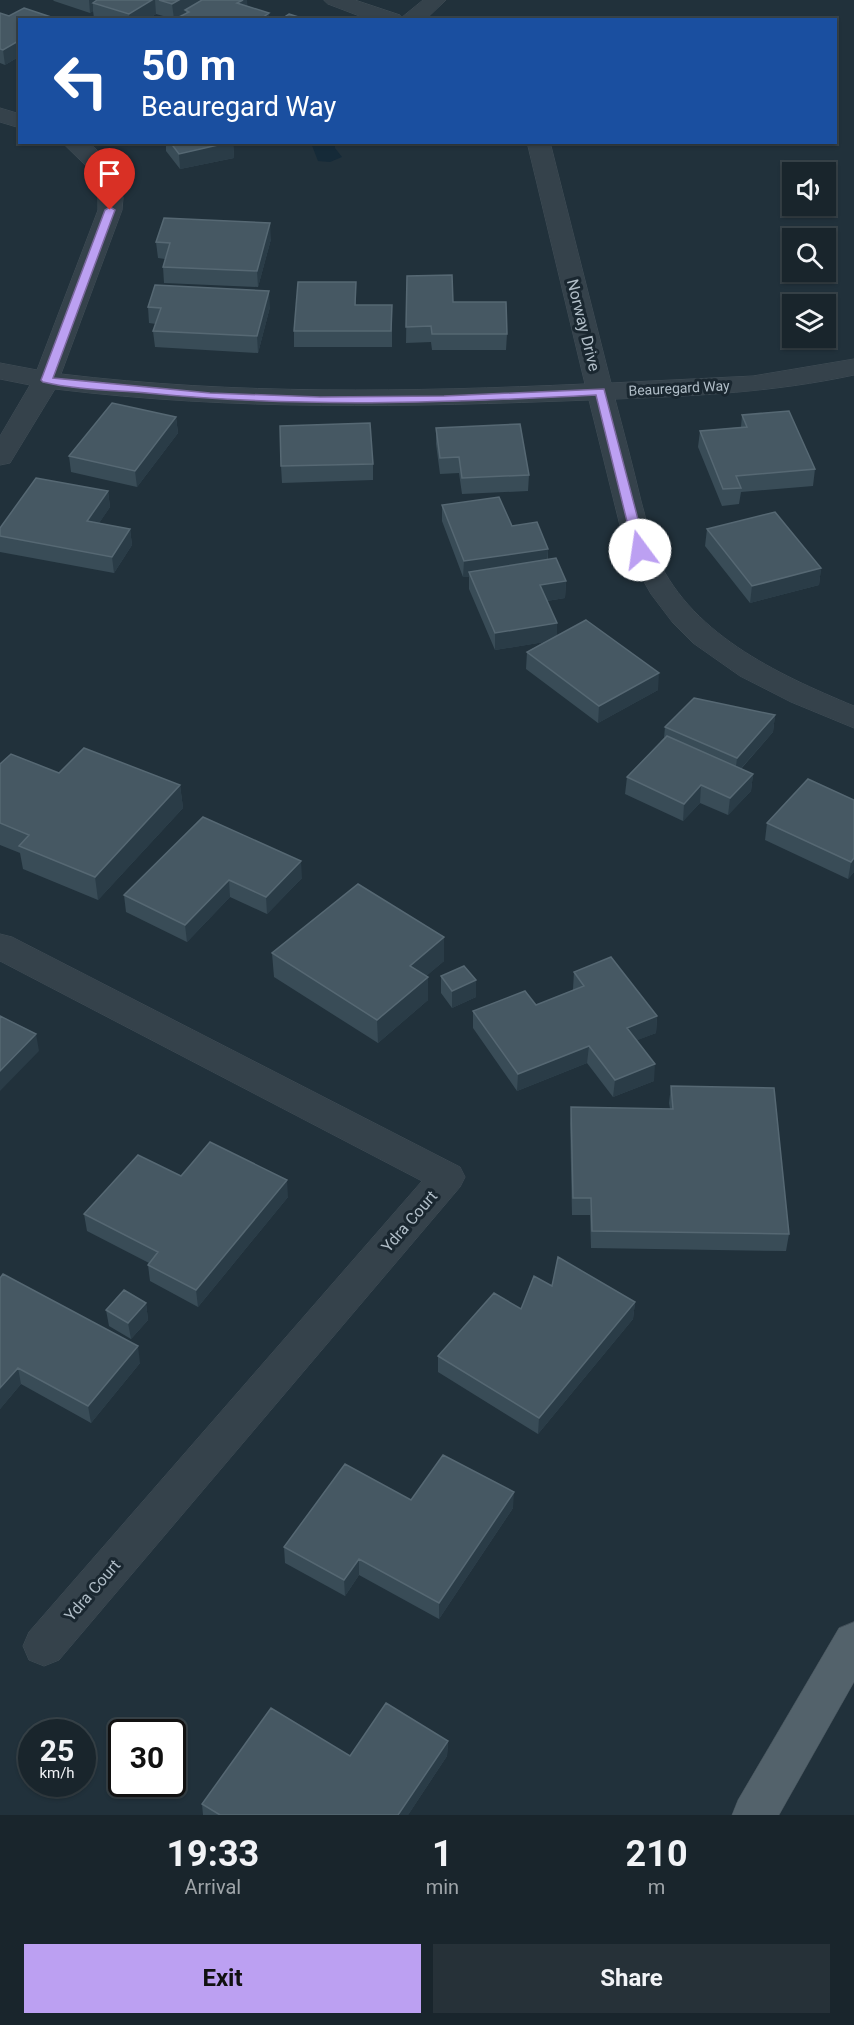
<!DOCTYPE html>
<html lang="en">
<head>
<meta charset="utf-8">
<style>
	body { margin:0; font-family:Roboto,sans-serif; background:#263138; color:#f1f3f6; height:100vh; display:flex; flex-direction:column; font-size:22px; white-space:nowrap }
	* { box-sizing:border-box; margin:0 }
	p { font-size:20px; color:#9fa5a9 }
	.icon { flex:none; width:33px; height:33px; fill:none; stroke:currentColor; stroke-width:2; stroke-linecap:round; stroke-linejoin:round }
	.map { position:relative; height:1815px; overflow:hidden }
	.sheet { display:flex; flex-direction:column; background:#19252c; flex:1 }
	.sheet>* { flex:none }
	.banner { position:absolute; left:18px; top:18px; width:819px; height:126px; border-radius:0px; box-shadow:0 2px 4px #0004,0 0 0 2px #374248; background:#1a4fa0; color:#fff; overflow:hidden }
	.buttons { position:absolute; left:782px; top:162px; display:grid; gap:12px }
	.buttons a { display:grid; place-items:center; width:54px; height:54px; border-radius:0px; background:#19252c; box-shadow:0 2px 4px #0004,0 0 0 2px #374248; font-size:30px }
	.speed { position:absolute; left:18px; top:1719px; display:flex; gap:12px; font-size:30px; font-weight:700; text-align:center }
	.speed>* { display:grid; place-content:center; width:78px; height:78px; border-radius:50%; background:#19252c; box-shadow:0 2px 4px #0004,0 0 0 2px #374248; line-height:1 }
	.speed small { font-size:15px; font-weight:400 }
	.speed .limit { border:3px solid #111; border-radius:9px; background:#fff; color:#111 }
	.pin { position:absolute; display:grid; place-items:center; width:51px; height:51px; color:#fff; margin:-62px -26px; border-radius:50% 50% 50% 0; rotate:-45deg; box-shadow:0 0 6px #0007 }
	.pin .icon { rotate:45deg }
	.me { position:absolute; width:66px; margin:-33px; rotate:346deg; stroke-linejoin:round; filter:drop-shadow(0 0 4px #0008) }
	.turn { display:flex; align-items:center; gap:21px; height:126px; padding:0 24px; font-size:27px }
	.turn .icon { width:78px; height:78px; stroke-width:2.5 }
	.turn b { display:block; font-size:42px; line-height:51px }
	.eta { display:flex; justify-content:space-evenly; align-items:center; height:102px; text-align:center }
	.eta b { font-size:36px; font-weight:700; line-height:42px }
	.primary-button { display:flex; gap:12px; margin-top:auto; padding:12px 24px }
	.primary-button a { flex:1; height:69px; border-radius:0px; background:#bca0f2; color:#111; font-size:24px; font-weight:700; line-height:69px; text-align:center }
	.primary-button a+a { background:#263138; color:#f1f3f6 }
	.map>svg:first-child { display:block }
</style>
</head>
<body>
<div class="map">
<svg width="854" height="1815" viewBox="0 0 854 1815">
	<rect width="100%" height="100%" fill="#21313b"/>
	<path fill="#152a38" d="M311,143H335V148L342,157L330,162L318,161Z"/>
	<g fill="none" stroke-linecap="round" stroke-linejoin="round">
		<g stroke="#414e57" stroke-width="1">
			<path id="street" d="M324,0H355L400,15L401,18L423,0H446L425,20H370L328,4Z
				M0,108L20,114V128L0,122Z
				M62,142H88L106,158L119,178L123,198L122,210L61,374C236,395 410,392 585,384L527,142H550L611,383L753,376L854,359V375C775,392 696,396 615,399C624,433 633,467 641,501C646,517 648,534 654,550C687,633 777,674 854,706V728L791,702L740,676L693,643L673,623L651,594L626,550L589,400C407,407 236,411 55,389L10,463L0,465V436L30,385L0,379V363L37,370L98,210V187L92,172Z
				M0,934L12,937L460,1167L465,1177L460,1187L59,1660L44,1666L29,1660L23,1646L29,1632L422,1181L0,961Z"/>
		</g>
		<g stroke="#414e57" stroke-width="1">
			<path id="primary" d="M854,1622V1682L779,1815H732L738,1800L839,1628Z"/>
		</g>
		<use href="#street" fill="#35424b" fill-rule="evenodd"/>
		<use href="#primary" fill="#53626b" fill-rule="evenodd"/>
	</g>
	<path fill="#394c57" d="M53,0H247V6L269,13V20H179V17L186,13V12L174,19L156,14L146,20H100L94,18L93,11L90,13L54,1Z
		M0,13L20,20V56L5,65L0,63Z
		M166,142H233L234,158L180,169L166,151Z
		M271,239L258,287L164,283L163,267L165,259L158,258L156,242Z
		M407,276L507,334L506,350H432L431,342L406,343Z
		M356,282V305H392V347H294V331Z
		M148,307H270L258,353L155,347L153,331L156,324L149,323Z
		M742,415L815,469L813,486L741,492L739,504L722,506L698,447L700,431L741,427Z
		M176,417L178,433L137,487L71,472L69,456Z
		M436,428L529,475L528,491L462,494L459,473L440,474L436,444Z
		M373,464V480L282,483L281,466Z
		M108,491L110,507L99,523L130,529L132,545L114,573L0,552V536Z
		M442,505L512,526L548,549V560L566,581L565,598L547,601L557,636L658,690L598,723L526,669L527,652L544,642L495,650L469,589V577H463L442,521Z
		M707,529L821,568L819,585L750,603L705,546Z
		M775,715L773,732L741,769L753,774L751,791L728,815L700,803L683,821L625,794L627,777L664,738L665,727Z
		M0,764L59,773L180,785L183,808L98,900L23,869L20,853L0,845Z
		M854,800V872L848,879L765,840L767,823Z
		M203,817L302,878L267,914L230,897L187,942L126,912L124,895Z
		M444,937V961L426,976L428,1000L378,1043L274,977L272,953Z
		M574,972L657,1016L656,1033L637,1040L654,1081L613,1097L587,1063L517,1091L473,1028V1011L536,1005L573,990V989Z
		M441,976L476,997L452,1008L441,993Z
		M671,1086L789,1234L786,1251L591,1248L590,1215H572L570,1124L571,1107L670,1109L669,1103Z
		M181,1176L288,1197L198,1307L150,1281L148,1265L149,1263L87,1231L84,1214Z
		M0,1278L140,1363L91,1423L21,1384L0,1409Z
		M552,1286L635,1302L633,1319L538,1434L438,1372V1356L521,1309Z
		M146,1303L148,1320L131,1339L109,1326L106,1310Z
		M411,1500L513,1508L439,1619L359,1575L345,1596L285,1563L284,1547Z
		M448,1741L447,1756L408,1815H203L202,1804L350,1756Z"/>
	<path fill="#2a3c47" d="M89,0H110L93,3V11L90,13Z
		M152,0H155L156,14L146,20H129V14Z
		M179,0H205L185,10L186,12L174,19L172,4Z
		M243,0H247L248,12L237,3Z
		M269,13V20H259Z
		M20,40V56L5,65L3,50Z
		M233,142L234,158L180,169L179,154Z
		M270,223L271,239L258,287L257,271Z
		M269,291L270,307L258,353L257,336Z
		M176,417L178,433L137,487L135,471Z
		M108,491L110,507L89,538L87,521Z
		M130,529L132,545L114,573L112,557Z
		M548,549L547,566L469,572V577H463L464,561Z
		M821,568L819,585L750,603L752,586Z
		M566,581L565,598L540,602V585Z
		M557,623V640L495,650V633Z
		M659,673L658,690L598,723L599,706Z
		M775,715L773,732L735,775L737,758Z
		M753,774L751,791L728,815L730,798Z
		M180,785L183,808L98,900L95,877Z
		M701,785L700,803L683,821L684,804Z
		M854,858V872L848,879L851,862Z
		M301,861L302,878L267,914L266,897Z
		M229,880L230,897L187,942L185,925Z
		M444,937V961L411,989L410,966Z
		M428,977V1000L378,1043L377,1020Z
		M476,980V997L452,1008V991Z
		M657,1016L656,1033L625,1045L627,1028Z
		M36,1034L39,1051L0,1091V1071Z
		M589,1046L587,1063L517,1091L518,1074Z
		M655,1064L654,1081L613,1097L615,1080Z
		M287,1180L288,1197L198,1307L196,1290Z
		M635,1302L633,1319L538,1434L539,1418Z
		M146,1303L148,1320L131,1339L128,1323Z
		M138,1346L140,1363L91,1423L88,1406Z
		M18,1368L21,1384L0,1409V1388Z
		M514,1492L513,1508L439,1619V1603Z
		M359,1559V1575L345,1596L344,1580Z
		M448,1741L447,1756L408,1815H398Z"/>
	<path fill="#465863" stroke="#566873" stroke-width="1.5" d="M97,0H152L129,14L93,3Z
		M159,0H179L172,4Z
		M202,0H243L237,3L269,13L259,20H186L179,17L189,12L185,10Z
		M24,8L57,19L20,20V40L3,50L0,49V13L9,16Z
		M289,14L308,20H280Z
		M170,142H231L179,154Z
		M164,218L270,223L257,271L163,267L170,243L156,242Z
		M452,275L453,302H506L507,334H432L431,326L406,327L407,276Z
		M298,282H356L355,305H392L391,331H294Z
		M155,285L269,291L257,336L153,331L161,308L148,307Z
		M112,403L176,417L135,471L69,456Z
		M789,411L815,469L736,476L741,488L723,489L700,431L747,427L742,415Z
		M370,423L373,464L281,466L280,426Z
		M520,424L529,475L462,478L459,457L440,458L436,428Z
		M36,478L108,491L87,521L130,529L112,557L0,536V528Z
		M499,497L512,526L537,522L548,549L464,561L442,505Z
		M775,512L821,568L752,586L707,529Z
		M556,558L566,581L540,585L557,623L495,633L469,572Z
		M586,620L659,673L599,706L527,652Z
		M694,698L775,715L737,758L665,727Z
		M667,736L753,774L730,798L701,785L684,804L627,777Z
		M84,748L180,785L95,877L19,846L29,835L0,823V764L11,754L59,773Z
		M808,779L854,800V858L851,862L767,823Z
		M203,817L301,861L266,897L229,880L185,925L124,895Z
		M358,884L444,937L410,966L428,977L377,1020L272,953Z
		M611,957L657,1016L627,1028L655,1064L615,1080L589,1046L518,1074L473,1011L525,991L536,1005L584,986L574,972Z
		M464,966L476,980L452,991L441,976Z
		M0,1016L36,1034L0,1071Z
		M671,1086L774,1088L789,1234L592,1231L591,1198H573L571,1107L673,1109Z
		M210,1142L287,1180L196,1290L148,1265L158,1252L84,1214L138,1155L181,1176Z
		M558,1257L635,1302L539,1418L438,1356L494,1293L521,1309L534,1276L552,1286Z
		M3,1274L138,1346L88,1406L18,1368L0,1388V1278Z
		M124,1290L146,1303L128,1323L106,1310Z
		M443,1455L514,1492L439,1603L359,1559L344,1580L284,1547L345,1464L411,1500Z
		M386,1703L448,1741L398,1815H220L202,1804L271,1708L350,1756Z"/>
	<path fill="#bca0f2" stroke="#7a689d" stroke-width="1.5" d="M110,207L115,210L53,378L210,393L320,397L444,396L604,389L646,550L640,553L634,550L596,395C446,403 296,408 147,393C113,390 76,390 43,382L41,380L105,210Z"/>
	<g text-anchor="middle" stroke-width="6" stroke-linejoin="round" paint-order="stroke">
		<g font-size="14" fill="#b0bdc7" stroke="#1a2730">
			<text transform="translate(679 388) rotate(-3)" y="5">Beauregard Way</text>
		</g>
		<g font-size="16" fill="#b0bdc7" stroke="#1a2730">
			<text transform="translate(584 325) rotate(76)" y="6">Norway Drive</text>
			<text transform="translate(409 1221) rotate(-49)" y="6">Ydra Court</text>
			<text transform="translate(92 1590) rotate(-49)" y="6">Ydra Court</text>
		</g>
	</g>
</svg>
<div class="buttons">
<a><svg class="icon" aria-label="sound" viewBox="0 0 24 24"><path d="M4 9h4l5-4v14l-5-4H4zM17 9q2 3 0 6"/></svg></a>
<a><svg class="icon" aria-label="search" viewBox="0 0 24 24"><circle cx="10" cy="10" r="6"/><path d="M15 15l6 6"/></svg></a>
<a><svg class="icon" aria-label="layers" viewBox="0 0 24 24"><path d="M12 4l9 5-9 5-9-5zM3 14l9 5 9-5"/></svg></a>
</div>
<div class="speed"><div>25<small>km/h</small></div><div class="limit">30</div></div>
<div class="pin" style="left:110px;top:210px;background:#d93025"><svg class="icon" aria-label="arrive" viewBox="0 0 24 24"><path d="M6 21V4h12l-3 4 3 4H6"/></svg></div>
<svg class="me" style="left:640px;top:550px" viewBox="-20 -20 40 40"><circle r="19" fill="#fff"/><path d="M0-13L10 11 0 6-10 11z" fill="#bca0f2"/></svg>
<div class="banner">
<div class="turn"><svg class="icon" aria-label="left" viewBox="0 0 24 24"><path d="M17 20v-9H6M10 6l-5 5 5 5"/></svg><div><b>50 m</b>Beauregard Way</div></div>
</div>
</div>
<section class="sheet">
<div class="eta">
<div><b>19:33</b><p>Arrival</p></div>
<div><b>1</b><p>min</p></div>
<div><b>210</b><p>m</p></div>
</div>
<div class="primary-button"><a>Exit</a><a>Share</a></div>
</section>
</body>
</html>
